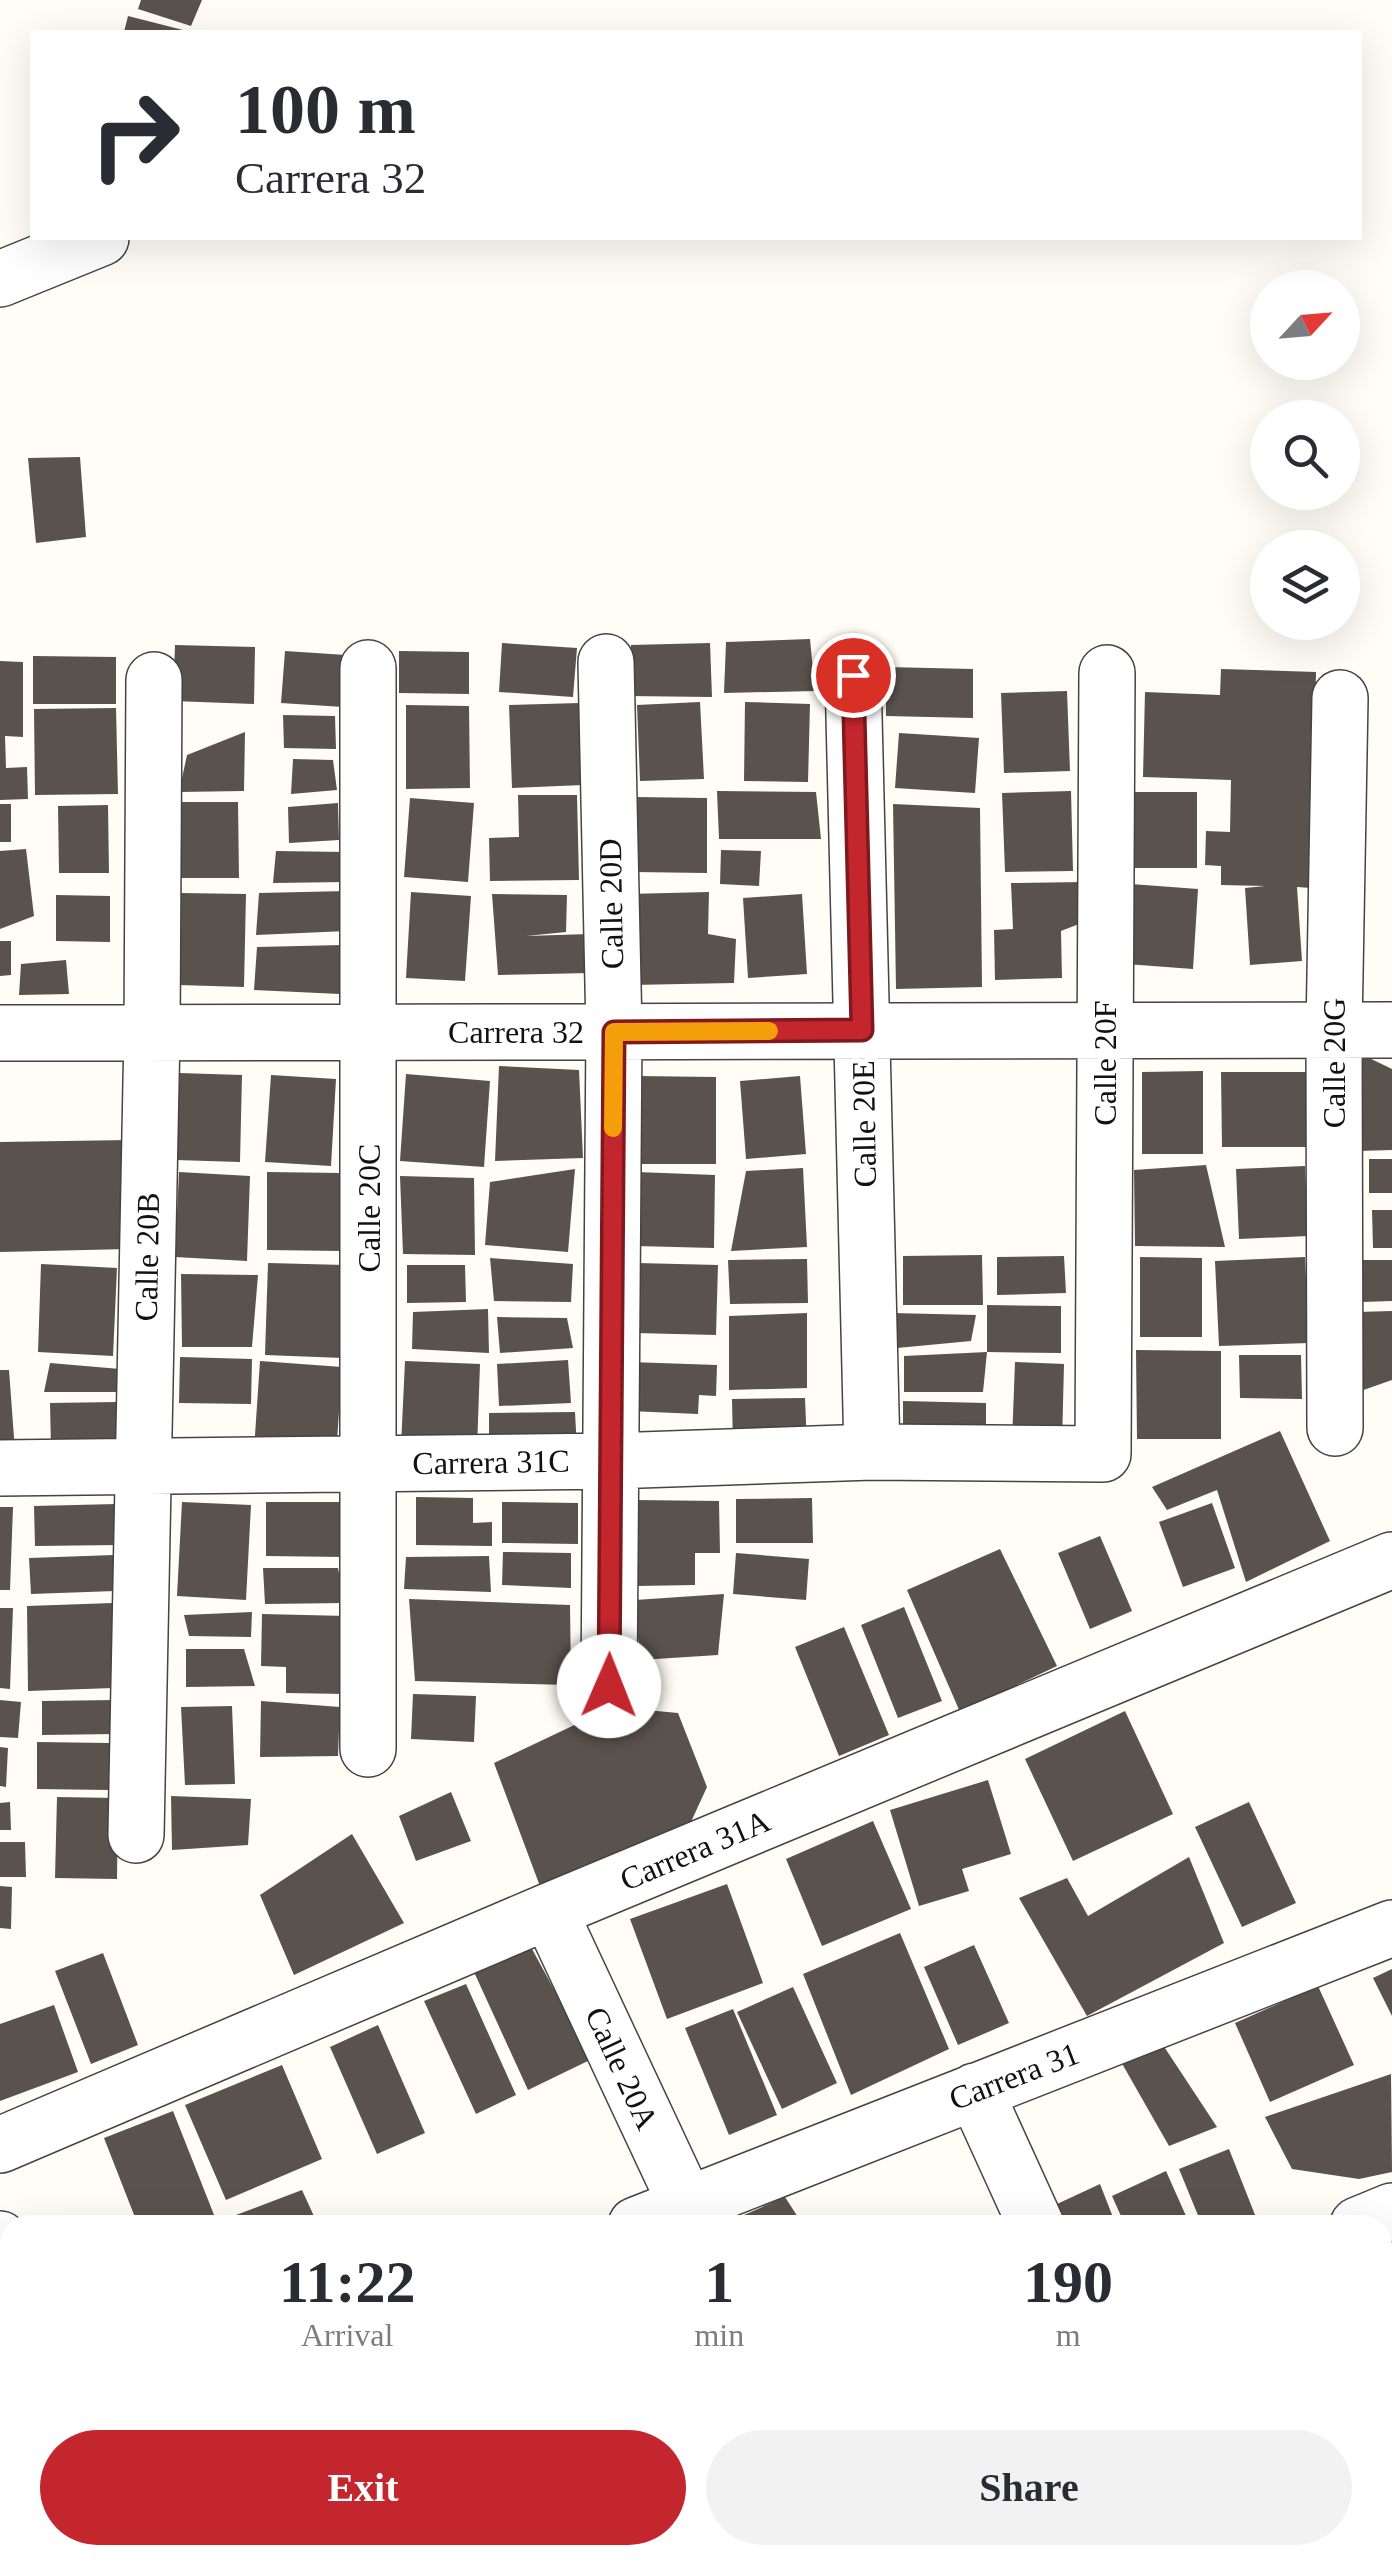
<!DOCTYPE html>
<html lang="en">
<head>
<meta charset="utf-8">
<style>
	body { margin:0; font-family:Georgia,serif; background:#f2f2f3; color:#2b2b33; height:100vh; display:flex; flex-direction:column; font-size:38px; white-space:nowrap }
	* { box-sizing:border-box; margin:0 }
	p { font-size:32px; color:#7c7c81 }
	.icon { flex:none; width:55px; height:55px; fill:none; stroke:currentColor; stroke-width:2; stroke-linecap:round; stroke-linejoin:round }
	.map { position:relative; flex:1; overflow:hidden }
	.details { position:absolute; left:0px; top:2215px; width:1392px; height:350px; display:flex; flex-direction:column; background:#fff; border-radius:30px 30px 0 0; box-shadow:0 10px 40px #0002 }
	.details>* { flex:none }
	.guide { position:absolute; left:30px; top:30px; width:1332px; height:210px; border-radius:0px; box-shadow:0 10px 40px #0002; background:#fff; color:#2b2b33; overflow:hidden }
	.needle { width:65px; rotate:64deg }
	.fabs { position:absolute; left:1250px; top:270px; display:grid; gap:20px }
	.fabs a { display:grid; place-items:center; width:110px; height:110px; border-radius:50%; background:#fff; box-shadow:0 10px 40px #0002; font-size:50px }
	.pin { position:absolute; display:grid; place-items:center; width:85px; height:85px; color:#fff; margin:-42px; border:5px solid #fff; border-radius:50%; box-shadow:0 2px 10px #0007 }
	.me { position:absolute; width:110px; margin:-55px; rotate:1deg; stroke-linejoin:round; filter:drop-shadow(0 0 8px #0008) }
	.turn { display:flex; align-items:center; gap:35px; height:210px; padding:0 40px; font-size:45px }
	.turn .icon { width:130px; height:130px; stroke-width:2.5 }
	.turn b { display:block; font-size:70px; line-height:85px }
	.eta { display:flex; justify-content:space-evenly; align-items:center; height:170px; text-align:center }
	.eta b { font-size:60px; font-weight:800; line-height:70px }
	.primary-button { display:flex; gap:20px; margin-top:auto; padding:20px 40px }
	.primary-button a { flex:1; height:115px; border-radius:60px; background:#c4262e; color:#fff; font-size:40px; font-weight:800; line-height:115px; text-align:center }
	.primary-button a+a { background:#f2f2f3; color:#2b2b33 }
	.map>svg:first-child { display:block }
</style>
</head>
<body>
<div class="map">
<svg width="1392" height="2565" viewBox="0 0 1392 2565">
	<rect width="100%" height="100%" fill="#fffdf5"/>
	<path fill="#5a524d" d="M141,0H202L191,26L138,9Z
		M128,16L187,31V32H124Z
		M80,457L86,537L36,543L28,458Z
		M810,639L815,691L724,693L726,642Z
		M502,643L577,648L573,697L499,692Z
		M710,643L712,697L628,696L631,645Z
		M175,645L255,647L254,704L173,701Z
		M285,651L346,655L343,707L281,703Z
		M399,651L469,652V694L399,693Z
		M33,656L116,657V704H33Z
		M0,661L23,662V737L5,736L6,768L27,767L28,799L0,800Z
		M886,667L973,669V718L886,716Z
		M1221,669L1316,672L1311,888L1297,887L1302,961L1250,965L1245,888L1265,886L1221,885V866L1205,865L1206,831L1230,832L1231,780L1143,777L1145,692L1220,695Z
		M1067,691L1070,771L1004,773L1001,693Z
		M700,702L704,779L640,781L637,705Z
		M745,702L810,704L808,782L744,781Z
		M580,703L583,785L512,788L509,705Z
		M406,705L469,706L470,788L406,789Z
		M116,708L118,794L35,795L34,709Z
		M283,715L335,716L336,749L284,748Z
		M245,732L244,791L179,792L187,755Z
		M899,733L979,738L975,793L895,788Z
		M293,759L333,760L337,790L291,794Z
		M717,791L816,792L821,839H719Z
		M1071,791L1073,871L1005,872L1002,793Z
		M1132,792H1197V868H1133Z
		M518,795H577L579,880L490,881L489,838L519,837Z
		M635,797L707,798V873L634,872Z
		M410,798L474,803L468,882L404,877Z
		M177,802H238L239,878H178Z
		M338,803L339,840L289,843L288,807Z
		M0,804H11V842H0Z
		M893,804L980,808L982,987L896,989Z
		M108,805L109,873H59L58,806Z
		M26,849L34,916L0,929V851Z
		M721,850L761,851L759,886L720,884Z
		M276,851L345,852L346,882L273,883Z
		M1083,882L1084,922L1061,931L1062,978L995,980L994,930L1013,929L1011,883Z
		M1131,884L1198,889L1193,969L1126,964Z
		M347,891V931L256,935L259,893Z
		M411,892L471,896L465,981L406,978Z
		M709,892L708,934L736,939L734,983L630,985L628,894Z
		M181,893L246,894L244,987L179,985Z
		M492,894L567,895L566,932L526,936L589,934L590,973L498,975Z
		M802,894L807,974L748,978L743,898Z
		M56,895L110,896V942L56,941Z
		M0,941H11V975L0,976Z
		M342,945L340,994L254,990L257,947Z
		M66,960L69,994L19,995L21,964Z
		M1363,1055L1392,1069V1150L1357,1151Z
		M499,1066L579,1070L583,1158L495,1161Z
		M1203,1071V1154H1142V1072Z
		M1221,1072H1306V1147H1222Z
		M179,1073L242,1075L240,1162L176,1160Z
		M406,1074L490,1081L484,1167L400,1161Z
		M271,1075L336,1079L331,1166L265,1162Z
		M638,1076L716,1077V1164H638Z
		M800,1076L806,1154L746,1159L740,1081Z
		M129,1140L128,1249L0,1252V1142Z
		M1369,1159H1392V1193H1369Z
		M1206,1165L1225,1247L1135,1246L1134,1170Z
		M1305,1166L1308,1236L1239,1239L1236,1169Z
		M803,1168L807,1247L731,1251L746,1171Z
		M575,1169L568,1252L485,1245L490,1182Z
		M179,1172L250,1176L247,1261L175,1257Z
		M267,1172L341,1173V1251L267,1250Z
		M637,1172L715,1175L714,1248L636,1246Z
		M400,1176L474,1178L475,1255L403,1254Z
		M1372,1210H1392V1248H1373Z
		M982,1255L983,1305H903V1256Z
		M1064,1256L1066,1293L997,1295V1257Z
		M1140,1257L1202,1258V1337H1140Z
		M1305,1257L1309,1343L1219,1346L1215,1261Z
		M490,1258L573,1264L571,1302L494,1301Z
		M807,1259L808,1303L730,1304L728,1260Z
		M1361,1260H1392V1301L1362,1302Z
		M268,1263L345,1265L343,1358L265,1355Z
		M637,1263L718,1265L716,1335L635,1333Z
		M41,1264L117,1268L113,1356L38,1352Z
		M407,1265H465L466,1302L407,1303Z
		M181,1274L258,1275L252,1347H182Z
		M987,1305L1061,1306V1353L987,1352Z
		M488,1309L489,1353L412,1349L413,1312Z
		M1392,1311V1380L1352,1394L1357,1312Z
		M807,1313V1388L729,1390V1316Z
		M892,1313L976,1315L971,1341L897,1348Z
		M497,1317L567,1318L573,1348L500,1353Z
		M1136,1350L1221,1351V1439H1137Z
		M987,1352L983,1392H904V1356Z
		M1239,1355H1301L1302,1399L1240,1398Z
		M180,1357L252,1359L251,1404L179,1403Z
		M568,1360L571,1403L499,1406L497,1364Z
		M260,1361L342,1367L336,1456L254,1450Z
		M405,1361L480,1364L477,1449L401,1446Z
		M630,1362L717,1365L716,1396L699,1395L698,1414L629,1411Z
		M1015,1362L1064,1364L1062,1444L1012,1442Z
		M50,1363L120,1369L127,1392H44Z
		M0,1370H9L15,1451H0Z
		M805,1398L807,1446L733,1448L732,1399Z
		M903,1401L986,1403V1452L903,1450Z
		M116,1402L117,1448H51L50,1403Z
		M575,1412L577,1450L489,1454V1413Z
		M1280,1431L1330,1541L1246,1582L1217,1490L1167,1510L1152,1487Z
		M416,1497L473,1498V1523L492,1522V1546L416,1545Z
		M812,1498L813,1543H736V1499Z
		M636,1500L719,1501L720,1553H695V1585L636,1586Z
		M182,1502L251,1505L246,1600L177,1596Z
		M266,1502H344V1557L266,1556Z
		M502,1502L578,1503V1544L502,1543Z
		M1212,1503L1235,1568L1183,1587L1159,1522Z
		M116,1504L118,1545L35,1546L34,1506Z
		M0,1507H13L10,1590H0Z
		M1100,1536L1132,1611L1090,1629L1058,1553Z
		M1000,1549L1057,1666L960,1712L907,1590Z
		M503,1552L571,1553V1588L502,1585Z
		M736,1553L809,1559L806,1600L733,1594Z
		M114,1555L115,1591L31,1594L29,1558Z
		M489,1556L491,1592L404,1589L406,1557Z
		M263,1568H338L345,1603L265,1604Z
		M724,1594L718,1655L640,1660L635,1600Z
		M409,1599L570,1605L571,1685L415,1681Z
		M113,1603V1688L28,1691L27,1606Z
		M904,1607L942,1701L898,1718L861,1625Z
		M0,1608H13L10,1689L0,1688Z
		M252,1612L251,1637L189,1636L184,1615Z
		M262,1614L347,1616L345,1694L286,1693V1667L261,1666Z
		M844,1627L889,1735L839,1756L795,1647Z
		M186,1649H244L255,1686L186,1687Z
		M413,1694L476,1696L474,1742L411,1739Z
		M0,1700L21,1702L18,1738L0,1737Z
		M115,1700L116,1734L42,1735V1701Z
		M261,1701L340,1707L338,1756L260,1757Z
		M232,1706L235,1784L185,1785L181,1707Z
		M646,1710L678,1713L707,1787L690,1824L541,1889L494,1763L587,1719Z
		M1125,1711L1173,1814L1073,1861L1025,1759Z
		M37,1742L109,1743V1790L37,1789Z
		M0,1747L8,1748L6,1787L0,1786Z
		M988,1780L1011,1854L962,1869L969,1891L919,1906L890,1810Z
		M451,1792L471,1841L416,1861L399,1816Z
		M171,1796L251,1799L248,1845L172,1850Z
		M57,1797L118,1798L117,1879L55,1878Z
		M10,1802L11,1830H0V1803Z
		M1249,1802L1296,1903L1242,1927L1195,1827Z
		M873,1821L911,1909L822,1946L786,1859Z
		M352,1834L404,1923L294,1975L260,1895Z
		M0,1842H25L26,1877H0Z
		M1189,1857L1224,1943L1087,2016L1019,1898L1067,1878L1088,1916Z
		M727,1884L763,1983L667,2019L630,1919Z
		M0,1886L12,1887L11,1929L0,1928Z
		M900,1933L949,2049L851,2095L803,1974Z
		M974,1945L1009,2023L958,2045L924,1967Z
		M532,1949L592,2059L528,2090L474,1972Z
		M103,1953L138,2045L91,2064L55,1971Z
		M1392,1969V2016L1373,1978Z
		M466,1984L516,2095L476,2114L424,2001Z
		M1318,1986L1354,2065L1270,2102L1235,2023Z
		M793,1987L837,2083L782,2109L737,2012Z
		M54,2005L78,2072L0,2101V2024Z
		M733,2009L777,2115L729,2135L685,2028Z
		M378,2025L425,2133L377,2154L330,2047Z
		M1161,2042L1217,2127L1169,2146L1120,2060Z
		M282,2065L322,2159L226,2200L185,2105Z
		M1391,2074L1392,2172L1359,2179L1292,2169L1265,2117Z
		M173,2111L218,2225H138L104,2138Z
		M1229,2149L1259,2225H1202L1179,2169Z
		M1166,2171L1190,2225H1125L1112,2196Z
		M1100,2184L1116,2225H1068L1057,2204Z
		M302,2190L318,2225H231L228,2218Z
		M785,2197L803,2225H721Z
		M9,2312L10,2391L0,2395V2316Z
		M531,2555H680L683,2563L536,2565Z
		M861,2555H942L946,2565H866Z
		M950,2555H1063L1067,2565H954Z
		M1069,2555H1104L1088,2565H1073Z
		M1326,2555H1352L1355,2565H1304L1303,2561Z"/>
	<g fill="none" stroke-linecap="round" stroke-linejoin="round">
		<g stroke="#444" stroke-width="58">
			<path id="minor" d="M0,279L101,238
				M606,662L614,1031L609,1686
				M368,668V1749
				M853,675L872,1452
				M0,1033L1392,1030
				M1335,1428L1334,1030L1340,698
				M0,1468L611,1461L872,1452L1103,1454L1107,673
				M136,1835L152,1032L154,680
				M549,1911L696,2225
				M975,2091L1036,2225
				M0,2145L549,1911L1392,1560
				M636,2225L1392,1928
				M1358,2225L1392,2211
				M0,2239L10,2260
				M1382,2498L1392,2495
				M0,2500L10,2495
				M149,2555L153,2565
				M510,2555L515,2565
				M850,2555L855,2565
				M1188,2565L1217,2555"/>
		</g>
		<use href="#minor" stroke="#fff" stroke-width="55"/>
	</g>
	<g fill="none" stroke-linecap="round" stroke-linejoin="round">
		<g stroke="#7f191e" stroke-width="25">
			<path id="route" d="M609,1686L614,1032L862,1030L853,675"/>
		</g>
		<use href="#route" stroke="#c4262e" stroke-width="18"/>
		<path stroke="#f59e0b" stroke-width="18" d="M613,1128L614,1032L769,1031"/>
	</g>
	<g text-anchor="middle" stroke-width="10" stroke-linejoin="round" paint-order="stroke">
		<g font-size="32" fill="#111" stroke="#fff">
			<text transform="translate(611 904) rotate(-91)" y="11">Calle 20D</text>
			<text x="516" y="1043">Carrera 32</text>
			<text transform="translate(1105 1063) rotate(-90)" y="11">Calle 20F</text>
			<text transform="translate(1334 1063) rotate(-90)" y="11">Calle 20G</text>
			<text transform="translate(864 1124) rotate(-91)" y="11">Calle 20E</text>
			<text transform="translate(369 1208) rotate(-90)" y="11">Calle 20C</text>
			<text transform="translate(147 1257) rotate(-89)" y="11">Calle 20B</text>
			<text transform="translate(491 1462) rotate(-1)" y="11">Carrera 31C</text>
			<text transform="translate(695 1850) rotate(-23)" y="11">Carrera 31A</text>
			<text transform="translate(622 2068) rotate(65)" y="11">Calle 20A</text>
			<text transform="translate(1014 2076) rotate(-21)" y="11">Carrera 31</text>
		</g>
	</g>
</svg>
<div class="fabs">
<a><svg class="needle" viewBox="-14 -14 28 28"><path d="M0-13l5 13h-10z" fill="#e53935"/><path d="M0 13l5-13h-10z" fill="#7c7c81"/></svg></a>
<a><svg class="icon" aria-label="search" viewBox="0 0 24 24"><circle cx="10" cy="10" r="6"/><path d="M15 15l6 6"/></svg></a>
<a><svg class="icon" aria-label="layers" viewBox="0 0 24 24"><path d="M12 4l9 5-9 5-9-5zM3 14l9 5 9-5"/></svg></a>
</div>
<div class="pin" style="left:853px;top:675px;background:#d93025"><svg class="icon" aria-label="arrive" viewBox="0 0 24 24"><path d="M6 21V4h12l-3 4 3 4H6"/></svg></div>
<svg class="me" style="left:609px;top:1686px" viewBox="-20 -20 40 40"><circle r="19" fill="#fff"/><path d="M0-13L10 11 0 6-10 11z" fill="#c4262e"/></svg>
<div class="guide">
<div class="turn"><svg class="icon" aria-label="right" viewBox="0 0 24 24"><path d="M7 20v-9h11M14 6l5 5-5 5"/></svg><div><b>100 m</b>Carrera 32</div></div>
</div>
<section class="details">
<div class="eta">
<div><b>11:22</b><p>Arrival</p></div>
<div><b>1</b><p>min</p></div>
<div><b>190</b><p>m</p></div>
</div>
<div class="primary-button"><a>Exit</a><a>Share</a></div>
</section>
</div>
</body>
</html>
